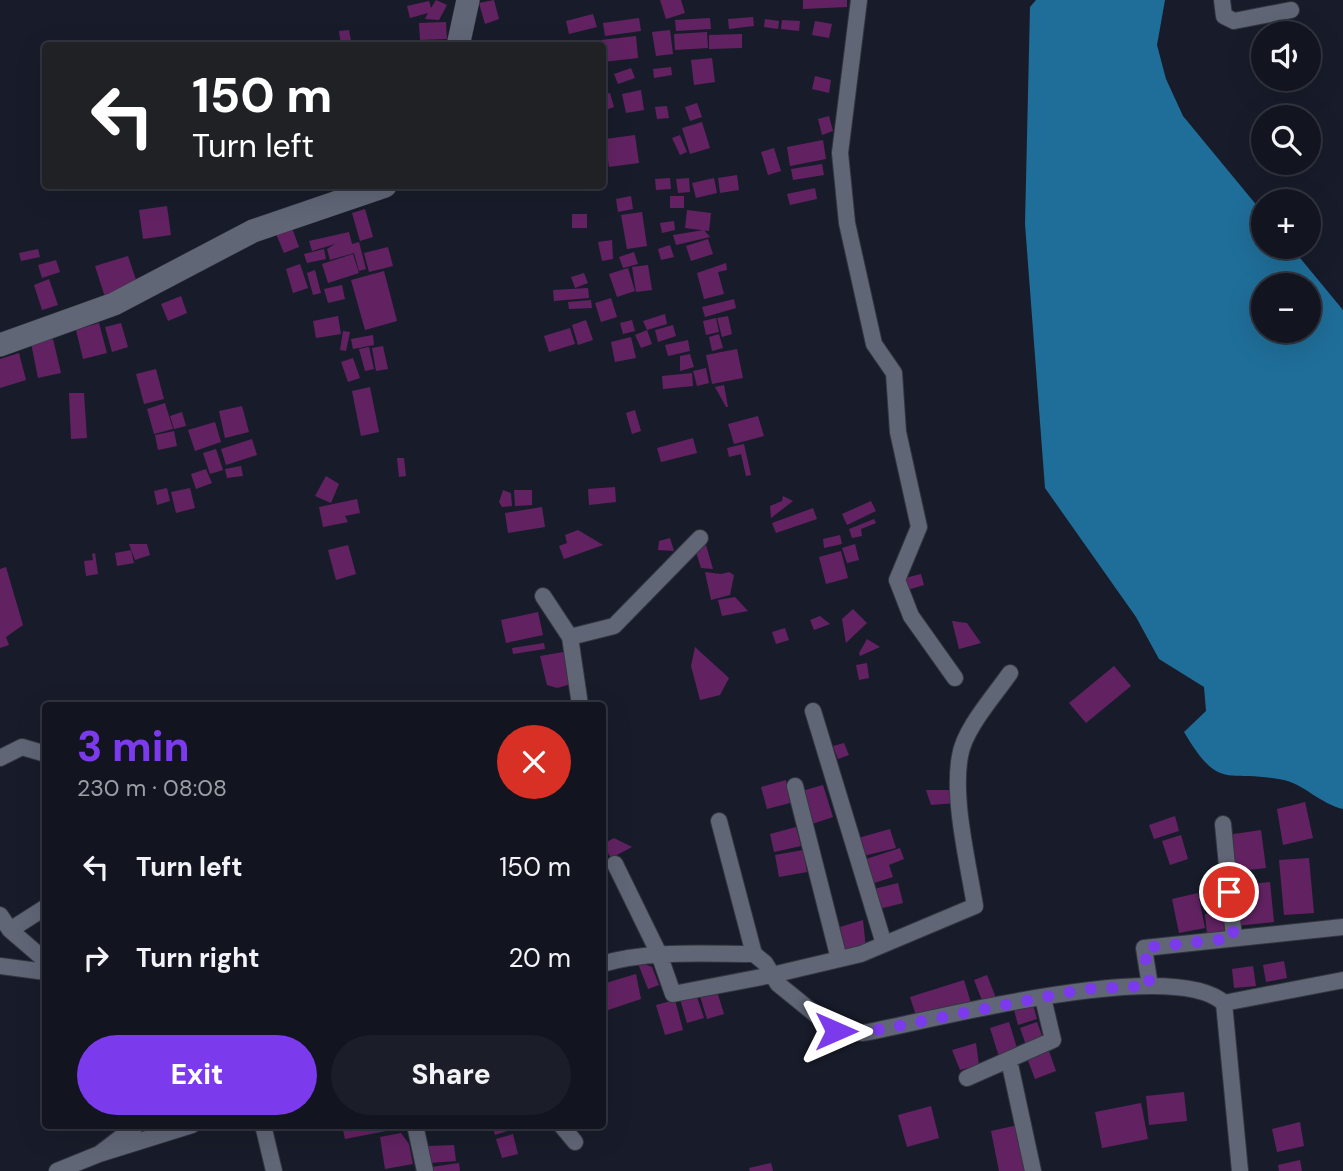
<!DOCTYPE html>
<html lang="en">
<head>
<meta charset="utf-8">
<style>
	body { margin:0; font-family:"DM Sans",sans-serif; background:#1b1e29; color:#f1f3f6; height:100vh; display:flex; flex-direction:column; font-size:26px; white-space:nowrap }
	* { box-sizing:border-box; margin:0 }
	p { font-size:23px; color:#9c9fa5 }
	.icon { flex:none; width:38px; height:38px; fill:none; stroke:currentColor; stroke-width:2; stroke-linecap:round; stroke-linejoin:round }
	.map { position:relative; flex:1; overflow:hidden }
	.sheet { position:absolute; left:42px; top:702px; width:564px; height:427px; display:flex; flex-direction:column; background:#121520; border-radius:7px; box-shadow:0 7px 28px #0002,0 0 0 2px #31343e }
	.sheet>* { flex:none }
	.hud { position:absolute; left:42px; top:42px; width:564px; height:147px; border-radius:7px; box-shadow:0 7px 28px #0002,0 0 0 2px #31343e; background:#202124; color:#fff; overflow:hidden }
	.tools { position:absolute; left:1251px; top:21px; display:grid; gap:14px }
	.tools a { display:grid; place-items:center; width:70px; height:70px; border-radius:50%; background:#121520; box-shadow:0 7px 28px #0002,0 0 0 2px #31343e; font-size:35px }
	.pin { position:absolute; display:grid; place-items:center; width:60px; height:60px; color:#fff; margin:-30px; border:4px solid #fff; border-radius:50%; box-shadow:0 2px 7px #0007 }
	.me { position:absolute; width:77px; margin:-38px; rotate:90deg; stroke-linejoin:round; filter:drop-shadow(0 0 5px #0008) }
	.turn { display:flex; align-items:center; gap:24px; height:147px; padding:0 35px; font-size:32px }
	.turn .icon { width:91px; height:91px; stroke-width:2.5 }
	.turn b { display:block; font-size:49px; line-height:60px }
	.round { display:grid; place-items:center; flex:none; width:74px; height:74px; border-radius:37px; background:#1b1e29 }
	.summary { display:flex; align-items:center; justify-content:space-between; height:119px; padding:0 35px }
	h1 { font-size:42px; font-weight:800; line-height:52px; color:#7c3aed }
	.cta { display:flex; gap:14px; margin-top:auto; padding:14px 35px }
	.cta a { flex:1; height:80px; border-radius:42px; background:#7c3aed; color:#fff; font-size:28px; font-weight:800; line-height:80px; text-align:center }
	.cta a+a { background:#1b1e29; color:#f1f3f6 }
	ul { padding:0; list-style:none }
	li { display:flex; align-items:center; gap:21px; height:91px; padding:0 35px }
	li div { flex:1 }
	li b { display:block; font-size:26px }
	li em { font-style:normal }
	.map>svg:first-child { display:block }
</style>
</head>
<body>
<div class="map">
<svg width="1343" height="1171" viewBox="0 0 1343 1171">
	<rect width="100%" height="100%" fill="#181c2a"/>
	<path fill="#1f6e99" fill-rule="evenodd" d="M1036,0H1165L1157,45L1166,79L1183,116L1263,213L1264,247H1291L1343,310V809C1321,804 1303,784 1284,780C1226,768 1221,794 1184,732L1206,711L1204,687L1159,659L1136,617L1045,488L1025,224L1030,7ZM1264,285H1309V331H1264Z"/>
	<path fill="#622262" d="M436,0L447,5L439,20L425,19L428,13L410,18L407,6L429,1L431,8Z
		M494,0L499,19L485,24L479,3Z
		M660,0H681L685,13L666,19Z
		M803,0H847V7L803,9Z
		M593,14L597,27L569,34L566,21Z
		M753,17L754,26L729,29L728,19Z
		M639,18L641,31L605,36L603,23Z
		M710,18L711,29L676,31L675,20Z
		M765,19L779,21L778,29L764,27Z
		M782,20L800,21L799,31L781,29Z
		M815,21L832,24L829,38L812,35Z
		M446,22L447,39L420,40L419,23Z
		M349,30L352,46H341L339,31Z
		M670,30L673,54L656,56L652,32Z
		M707,32L708,48L675,50L674,34Z
		M742,34V48L709,49V35Z
		M636,36L638,58L603,62L601,40Z
		M712,58L715,82L694,85L691,60Z
		M671,67L672,75L654,78L653,69Z
		M631,68L635,78L618,84L614,74Z
		M815,76L831,80L829,93L812,89Z
		M641,90L644,110L626,113L622,94Z
		M610,93L614,107L606,110L602,95Z
		M697,103L702,117L690,121L685,107Z
		M667,106L669,118L657,119L655,107Z
		M829,116L833,131L822,135L818,119Z
		M702,122L710,148L690,154L682,128Z
		M635,135L639,163L609,167L605,139Z
		M680,135L687,152L680,155L672,138Z
		M823,140L826,159L790,166L787,147Z
		M774,148L781,171L768,175L761,152Z
		M822,164L824,175L793,180L791,169Z
		M737,175L739,190L720,193L718,178Z
		M670,178L671,189L656,190L655,179Z
		M689,178L690,192L678,193L676,179Z
		M714,178L717,193L696,198L692,183Z
		M815,188L817,199L790,205L787,194Z
		M631,196L633,209L618,212L616,199Z
		M670,196H684V208H670Z
		M167,206L171,235L143,239L139,210Z
		M365,209L373,237L360,241L352,213Z
		M687,210L711,213L709,231L685,228Z
		M642,212L647,246L627,249L621,215Z
		M572,214H587V228H572Z
		M674,221L675,230L662,233L660,223Z
		M292,228L299,247L284,253L276,234Z
		M704,230L710,237L676,245L673,235Z
		M349,232L352,244L359,242L366,269L359,271L354,253L330,260L327,249L335,244L312,251L309,241Z
		M708,239L713,254L691,261L686,246Z
		M612,240L613,259L602,261L598,242Z
		M670,245L674,257L661,260L658,249Z
		M388,247L393,266L369,272L364,253Z
		M38,249L40,257L21,261L19,253Z
		M324,249L326,259L307,263L304,254Z
		M634,252L638,264L623,268L619,257Z
		M353,254L359,273L328,283L322,264Z
		M128,256L138,286L105,297L95,266Z
		M56,260L60,272L42,278L38,265Z
		M726,263L727,270L718,272L724,294L704,299L697,273Z
		M300,264L308,288L293,293L286,269Z
		M648,265L652,290L636,292L632,267Z
		M628,268L635,291L617,297L609,274Z
		M315,270L321,293L313,295L307,273Z
		M384,271L397,321L365,330L351,280Z
		M584,273L588,283L575,288L571,277Z
		M49,279L58,305L42,310L34,285Z
		M342,285L345,299L328,303L324,289Z
		M588,288L589,298L554,301L553,290Z
		M181,296L187,313L168,321L161,304Z
		M611,298L617,317L601,322L595,303Z
		M734,299L736,308L705,317L702,307Z
		M591,300L592,308L569,309L568,302Z
		M665,314L667,324L647,330L652,344L641,348L635,335L647,330L643,321Z
		M338,316L341,334L316,338L313,321Z
		M728,316L732,334L722,337L717,318Z
		M716,318L719,332L706,335L703,321Z
		M586,320L593,340L578,345L572,325Z
		M632,320L635,331L623,334L620,323Z
		M99,323L107,353L83,359L76,330Z
		M121,323L128,347L112,352L105,327Z
		M673,325L676,336L658,342L655,330Z
		M570,328L575,344L549,352L544,336Z
		M343,331L350,332L346,351L340,350Z
		M719,334L723,348L712,351L709,337Z
		M373,335L374,345L353,349L351,339Z
		M631,337L636,358L615,362L611,342Z
		M53,339L61,373L38,378L31,343Z
		M688,340L690,351L668,356L665,345Z
		M383,346L388,369L376,371L372,348Z
		M369,347L374,369L365,371L359,349Z
		M737,349L743,378L712,384L706,355Z
		M19,353L26,380L0,388V359Z
		M690,354L694,367L680,371V356Z
		M353,358L360,378L348,382L341,362Z
		M706,368L709,383L697,386L693,371Z
		M156,369L164,399L144,404L136,374Z
		M692,373L693,386L663,389L662,376Z
		M724,385L728,407H726L715,387Z
		M370,387L379,432L361,436L352,391Z
		M69,393H84L87,438L71,439Z
		M165,403L173,429L154,434L147,409Z
		M242,406L249,432L225,438L219,411Z
		M635,410L641,431L632,434L626,413Z
		M182,412L186,426L174,429L170,416Z
		M758,416L764,436L734,444L728,424Z
		M215,422L221,442L195,451L188,430Z
		M174,431L177,446L158,450L155,435Z
		M693,438L697,453L661,462L657,448Z
		M252,439L257,455L226,465L221,449Z
		M744,444L751,475L746,476L741,454L729,457L727,448Z
		M216,449L223,470L210,474L203,453Z
		M397,458H404L406,476L399,477Z
		M241,466L243,476L227,478L225,469Z
		M206,469L212,483L196,489L191,474Z
		M326,476L339,484L331,503L315,496Z
		M615,487L616,502L589,505L588,489Z
		M167,488L170,501L157,505L154,491Z
		M190,488L195,508L176,513L171,492Z
		M503,490L511,493L512,506L502,507L499,502Z
		M514,490H532V505L515,506Z
		M783,496L793,501L771,518L770,506L782,501Z
		M357,499L360,513L345,516L348,522L323,527L319,507Z
		M871,501L876,511L847,525L842,514Z
		M542,507L545,527L508,533L505,513Z
		M813,508L817,519L776,533L772,523Z
		M874,519L876,523L861,529L862,536L852,538L849,529Z
		M578,530L603,545L564,559L559,546L567,543L565,535Z
		M840,535L842,544L824,548L823,539Z
		M670,538L674,551L658,550L659,541Z
		M129,544H147L150,555L135,560Z
		M855,544L859,560L847,563L842,548Z
		M348,545L356,574L336,580L328,550Z
		M706,545L713,569L701,568L695,549Z
		M131,550L134,563L117,566L115,553Z
		M841,551L848,578L826,584L819,557Z
		M95,553L98,574L86,576L84,561L93,560L92,554Z
		M6,567L23,625L6,637L9,645L0,648V569Z
		M705,572L721,574L729,572L734,575L730,595L711,600Z
		M921,574L924,585L904,591L901,579Z
		M735,597L748,611L722,616L718,600Z
		M853,609L867,623L846,643L842,619Z
		M538,612L543,635L506,643L501,620Z
		M820,616L830,624L814,630L810,620Z
		M952,621L967,623L981,643L959,649Z
		M785,628L789,640L776,644L772,632Z
		M867,639L880,647L860,656L859,653Z
		M544,643L545,649L513,654L512,648Z
		M695,647L729,678L720,695L700,700L691,666Z
		M569,651L575,683L557,688L547,685L540,656Z
		M867,663L869,678L859,680L856,665Z
		M1114,666L1131,686L1086,723L1069,703Z
		M844,743L849,755L838,759L833,746Z
		M786,780L790,803L767,809L761,787Z
		M823,785L833,817L812,824L802,791Z
		M926,790H951L956,803L931,805Z
		M1305,802L1313,838L1283,845L1277,809Z
		M1175,816L1179,831L1154,839L1149,825Z
		M796,827L801,846L774,852L770,834Z
		M890,829L896,848L863,856L858,838Z
		M1261,830L1266,868L1231,872L1227,835Z
		M1181,835L1188,859L1170,865L1162,841Z
		M614,838L632,847L611,858L603,844Z
		M900,848L904,859L889,865L893,877L871,884L863,860Z
		M803,850L807,872L779,877L775,855Z
		M1309,858L1314,913L1284,915L1279,860Z
		M1270,882L1274,922L1236,926L1232,886Z
		M898,883L903,903L875,910L870,890Z
		M1223,888L1224,907L1206,909L1204,890Z
		M1198,893L1205,928L1179,933L1172,899Z
		M1223,912L1226,931L1207,934L1205,914Z
		M863,920L866,949L846,953L840,927Z
		M637,961L652,967L659,985L648,989Z
		M1284,961L1287,978L1266,982L1263,965Z
		M1253,966L1256,986L1234,988L1232,969Z
		M636,974L641,999L605,1011L602,984Z
		M987,975L996,998L983,1003L974,980Z
		M964,980L971,1003L917,1019L910,997Z
		M716,988L724,1014L707,1019L699,993Z
		M696,994L704,1018L687,1023L680,999Z
		M675,1000L683,1030L665,1035L656,1005Z
		M1032,1001L1037,1019L1018,1025L1013,1006Z
		M1009,1022L1018,1051L999,1057L990,1028Z
		M1037,1022L1044,1041L1027,1048L1020,1028Z
		M976,1043L979,1065L960,1070L952,1050Z
		M1049,1051L1056,1071L1035,1079L1027,1058Z
		M1184,1092L1187,1121L1149,1125L1146,1096Z
		M1141,1103L1148,1139L1102,1148L1095,1112Z
		M931,1106L939,1138L907,1147L898,1115Z
		M1300,1122L1304,1146L1277,1152L1272,1129Z
		M342,1125H402V1128L345,1139Z
		M492,1125H513L514,1129L495,1135Z
		M1018,1125L1027,1171H999L991,1131Z
		M401,1133L409,1144L413,1164L385,1169L380,1137Z
		M513,1134L518,1154L502,1158L496,1139Z
		M454,1145L456,1161L429,1163L428,1146Z
		M1300,1160L1302,1171H1279L1278,1165Z
		M459,1163L460,1171H432L431,1167Z
		M771,1163L773,1171H750L749,1168Z"/>
	<g fill="none" stroke-linecap="round" stroke-linejoin="round">
		<g stroke="#343741" stroke-width="18">
			<path id="minor" d="M859,0L840,153L847,223L874,344L894,373L898,432L919,527L897,580L911,616L955,678
				M1222,0L1224,16L1234,21L1291,10
				M543,596L570,637L580,705
				M570,637L614,626L700,538
				M813,711L884,944
				M0,758L22,747L46,754
				M795,786L839,959
				M719,821L754,954L765,963L778,984L836,1031L863,1033C934,1020 1172,956 1224,1003L1240,1171
				M1223,824L1234,938
				M615,864L659,954L673,994L772,975L861,954L975,906C968,862 952,799 960,756C964,729 995,695 1010,673
				M0,915L10,930L46,961
				M10,930L46,907
				M602,964C651,950 703,954 754,954
				M0,966L46,972
				M1150,986L1144,948L1343,927
				M1224,1003L1343,980
				M1009,1060L1033,1171
				M967,1078L1053,1040L1043,998
				M263,1125L274,1171
				M415,1125L425,1171
				M561,1125L575,1142
				M99,1154L192,1125
				M57,1171L99,1154L137,1125"/>
		</g>
		<g stroke="#343741" stroke-width="24">
			<path id="secondary" d="M458,46L468,0
				M0,345L114,304L253,231L385,186"/>
		</g>
		<use href="#minor" stroke="#616677" stroke-width="16"/>
		<use href="#secondary" stroke="#616677" stroke-width="23"/>
	</g>
	<g fill="none" stroke-linecap="round" stroke-linejoin="round">
		<path stroke="#7c3aed" stroke-width="12" stroke-dasharray="0 21.6" d="M836,1031L863,1033L1085,989L1150,986L1144,948L1234,938L1229,892"/>
	</g>
</svg>
<div class="tools">
<a><svg class="icon" aria-label="sound" viewBox="0 0 24 24"><path d="M4 9h4l5-4v14l-5-4H4zM17 9q2 3 0 6"/></svg></a>
<a><svg class="icon" aria-label="search" viewBox="0 0 24 24"><circle cx="10" cy="10" r="6"/><path d="M15 15l6 6"/></svg></a>
<a>+</a>
<a>−</a>
</div>
<div class="pin" style="left:1229px;top:892px;background:#d93025"><svg class="icon" aria-label="arrive" viewBox="0 0 24 24"><path d="M6 21V4h12l-3 4 3 4H6"/></svg></div>
<svg class="me" style="left:836px;top:1031px" viewBox="-20 -20 40 40"><path d="M0-17L14 15 0 8-14 15z" fill="#7c3aed" stroke="#fff" stroke-width="4"/></svg>
<div class="hud">
<div class="turn"><svg class="icon" aria-label="left" viewBox="0 0 24 24"><path d="M17 20v-9H6M10 6l-5 5 5 5"/></svg><div><b>150 m</b>Turn left</div></div>
</div>
<section class="sheet">
<div class="summary"><div><h1>3 min</h1><p>230 m · 08:08</p></div><a class="round" style="background:#d93025;color:#fff"><svg class="icon" aria-label="close" viewBox="0 0 24 24"><path d="M6 6l12 12M18 6L6 18"/></svg></a></div>
<ul>
<li><svg class="icon" aria-label="left" viewBox="0 0 24 24"><path d="M17 20v-9H6M10 6l-5 5 5 5"/></svg><div><b>Turn left</b></div><em>150 m</em></li>
<li><svg class="icon" aria-label="right" viewBox="0 0 24 24"><path d="M7 20v-9h11M14 6l5 5-5 5"/></svg><div><b>Turn right</b></div><em>20 m</em></li>
</ul>
<div class="cta"><a>Exit</a><a>Share</a></div>
</section>
</div>
</body>
</html>
